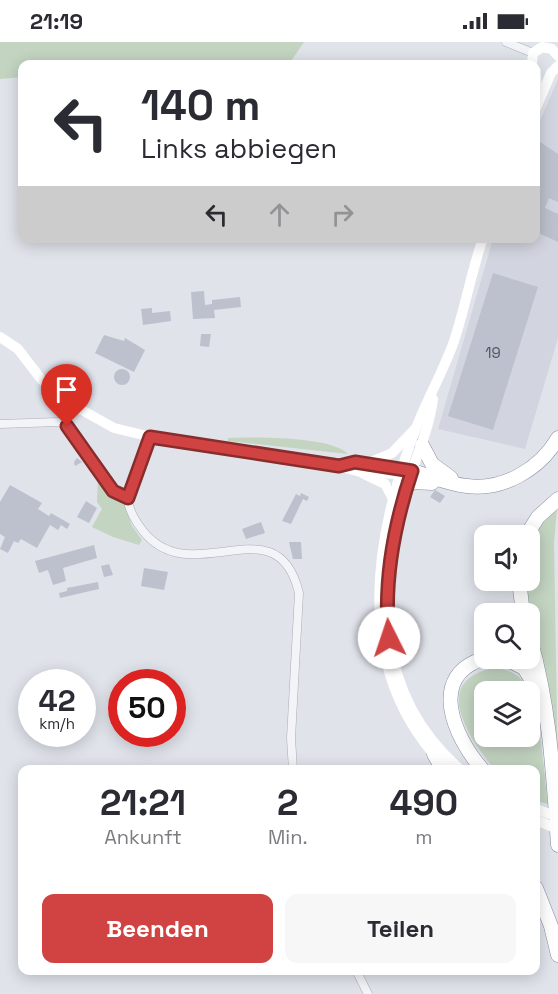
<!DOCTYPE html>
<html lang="de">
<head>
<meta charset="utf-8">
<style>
  :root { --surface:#fff; --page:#f7f7f7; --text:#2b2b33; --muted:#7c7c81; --accent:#d14343 }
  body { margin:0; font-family:"Space Grotesk",sans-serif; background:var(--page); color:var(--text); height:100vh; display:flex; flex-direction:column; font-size:22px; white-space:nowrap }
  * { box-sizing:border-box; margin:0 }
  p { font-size:20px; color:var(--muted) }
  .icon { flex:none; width:33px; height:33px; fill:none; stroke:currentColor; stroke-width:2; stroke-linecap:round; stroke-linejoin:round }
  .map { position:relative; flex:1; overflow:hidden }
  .drawer { position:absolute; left:18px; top:723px; width:522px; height:210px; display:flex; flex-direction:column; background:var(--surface); border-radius:12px; box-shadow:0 3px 15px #0003 }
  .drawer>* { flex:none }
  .guide { position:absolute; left:18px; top:18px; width:522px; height:183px; border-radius:12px; box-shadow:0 3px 15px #0003; background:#fff; color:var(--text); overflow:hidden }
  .buttons { position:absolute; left:474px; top:483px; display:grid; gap:12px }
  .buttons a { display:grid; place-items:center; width:66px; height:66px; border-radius:12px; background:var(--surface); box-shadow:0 3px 15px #0003; font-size:30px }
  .speed { position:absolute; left:18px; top:627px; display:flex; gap:12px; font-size:30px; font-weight:700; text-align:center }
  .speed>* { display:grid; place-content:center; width:78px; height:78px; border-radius:50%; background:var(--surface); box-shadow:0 3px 15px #0003; line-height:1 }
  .speed small { font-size:15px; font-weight:400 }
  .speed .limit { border:9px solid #d22; background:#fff; color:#111 }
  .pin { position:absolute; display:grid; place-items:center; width:51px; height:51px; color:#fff; margin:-62px -26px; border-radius:50% 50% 50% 0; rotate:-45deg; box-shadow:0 0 6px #0007 }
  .pin .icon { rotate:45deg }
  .me { position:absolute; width:66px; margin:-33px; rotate:356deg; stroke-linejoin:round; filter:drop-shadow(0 0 4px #0008) }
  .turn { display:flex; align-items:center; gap:21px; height:126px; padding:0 24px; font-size:27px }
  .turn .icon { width:78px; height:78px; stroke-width:2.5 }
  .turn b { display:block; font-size:42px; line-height:51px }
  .lanes { display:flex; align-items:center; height:57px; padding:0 24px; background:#0003; justify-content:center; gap:30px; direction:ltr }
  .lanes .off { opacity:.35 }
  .eta { display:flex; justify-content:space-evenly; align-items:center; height:102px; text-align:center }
  .eta b { font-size:36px; font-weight:600; line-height:42px }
  .button { display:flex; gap:12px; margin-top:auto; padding:12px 24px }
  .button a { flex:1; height:69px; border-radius:12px; background:var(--accent); color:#fff; font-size:24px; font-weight:600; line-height:69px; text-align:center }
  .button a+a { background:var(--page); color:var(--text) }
  .status { display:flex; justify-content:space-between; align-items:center; height:42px; padding:0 30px; background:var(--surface); direction:ltr }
  .status svg { height:16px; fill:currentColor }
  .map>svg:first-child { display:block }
  .built { fill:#d2d5df }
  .green { fill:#c3d4c1; fill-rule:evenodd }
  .building { fill:#bdc1cd }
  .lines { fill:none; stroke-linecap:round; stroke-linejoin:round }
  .street-casing { stroke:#a9adb8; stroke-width:9 }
  .highway-casing { stroke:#878ea1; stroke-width:15 }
  .street { stroke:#f3f4f8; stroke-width:8 }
  .secondary { stroke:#fff; stroke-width:10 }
  .highway { stroke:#fff; stroke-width:14 }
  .secondary-bridge { stroke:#fff; stroke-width:10 }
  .route-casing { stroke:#882c2c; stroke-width:15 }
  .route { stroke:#d14343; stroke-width:10 }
  .labels { text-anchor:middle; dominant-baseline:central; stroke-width:6; stroke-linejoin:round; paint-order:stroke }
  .number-label { font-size:15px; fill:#4d5365 }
</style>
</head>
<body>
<div class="status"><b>21:19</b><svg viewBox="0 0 49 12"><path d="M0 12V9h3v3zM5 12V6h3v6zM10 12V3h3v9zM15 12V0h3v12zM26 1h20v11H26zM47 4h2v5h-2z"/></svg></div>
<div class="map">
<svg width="558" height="952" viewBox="0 0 558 952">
  <rect width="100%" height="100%" fill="#e0e3ea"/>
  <polygon class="built" points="558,37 558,296 525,407 438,387 493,197 536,196 536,88"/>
  <g class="green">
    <polygon points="0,0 304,0 289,22 22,22 22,35 0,37"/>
    <path d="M228 396C253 395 331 394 348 412L228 399Z"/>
    <polygon points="98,432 116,456 125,463 132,484 142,498 139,503 113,495 92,485 102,467 97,460"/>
    <path d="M557 466 554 501 558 739 548 646 531 579 525 539 530 538C530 502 530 492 557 466Z"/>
    <path d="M494 626C511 627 522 635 531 650 539 664 545 741 548 762L536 759V728L494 727C471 698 428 639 494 626ZM484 650H530V694H484Z"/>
  </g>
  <g class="building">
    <polygon points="540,100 558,112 558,160 549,156 545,166 558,172 558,200 536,190 536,172 540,163 536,161 536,109"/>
    <polygon points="493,231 538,245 493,388 448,374"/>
    <polygon points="204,249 205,263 212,262 212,258 240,255 241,265 214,268 215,276 193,277 191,250"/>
    <polygon points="152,266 152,271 170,269 171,279 143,283 141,267"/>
    <polygon points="201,292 211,292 209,305 200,304"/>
    <polygon points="104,293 124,299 125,296 145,308 134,330 95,311"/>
    <circle cx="122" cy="335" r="8"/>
    <polygon points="77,416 82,420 75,424 74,420"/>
    <polygon points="10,443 42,461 38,467 49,474 51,471 70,482 67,487 61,483 58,488 50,483 37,506 21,497 18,501 14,499 8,511 0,507 5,495 0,492 0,460"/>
    <polygon points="435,448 445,454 440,461 430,455"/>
    <polygon points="301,451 309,455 307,459 303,457 291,482 282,479 296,452 300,454"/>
    <polygon points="86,459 97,466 89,481 77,475"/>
    <polygon points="261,480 265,491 246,497 242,487"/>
    <polygon points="289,500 301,500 302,517 293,517"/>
    <polygon points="94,503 97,516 63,526 66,539 53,543 48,528 39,531 35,519"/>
    <polygon points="109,522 113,533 104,535 101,524"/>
    <polygon points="144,526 168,530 164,548 141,544"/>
    <polygon points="98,540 99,547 60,556 59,551 67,549 67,546"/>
  </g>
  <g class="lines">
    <g class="street-casing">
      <g id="street">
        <polyline points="506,0 533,11"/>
        <polyline points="0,382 58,380 66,383 113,449 128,456"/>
        <path d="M150 395C145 415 129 435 128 456 128 468 136 480 143 489 192 551 277 459 299 551L291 696 293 728"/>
        <polyline points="356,928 368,952"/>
      </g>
    </g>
    <g class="highway-casing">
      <g id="highway">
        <polyline points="422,403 432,422 451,436"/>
        <path d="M412 429C431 434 448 442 467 444 503 449 540 427 558 396"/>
        <polyline points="396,449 414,440 432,441"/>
        <polyline points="526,494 538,475 558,457"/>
        <polyline points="519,538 523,572"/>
        <path d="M530 596C550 667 553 729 558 803"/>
        <polyline points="504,616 524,626 538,648"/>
        <polyline points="434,712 443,728"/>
        <path d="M483 728C454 696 426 632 486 616"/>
        <polyline points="536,846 551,884 558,913"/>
      </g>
    </g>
    <use href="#street" class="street"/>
    <g class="secondary">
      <polyline points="532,22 533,11 542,5 552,7 558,14"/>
      <polyline points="536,29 537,59"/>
      <polyline points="536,66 551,31 558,24"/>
      <polyline points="0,295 18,307 41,337 64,358 114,386 168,399 339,424 364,431 407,432"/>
      <path d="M433 357C429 388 416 415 407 444 378 547 372 651 461 728"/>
      <polyline points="371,420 392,411 415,387"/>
      <polyline points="339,424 355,419 409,429"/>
      <polyline points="364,432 385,442 393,457"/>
      <path d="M437 716C351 620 375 490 418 381 429 354 443 329 453 302 465 267 471 231 483 196"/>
    </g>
    <use href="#highway" class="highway"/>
    <g class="secondary-bridge">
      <polyline points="536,767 558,775"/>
      <polyline points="536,778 558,787"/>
    </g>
  </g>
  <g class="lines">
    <g class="route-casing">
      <path id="route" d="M67 384 113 449 128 456 150 395 339 424 355 420 412 429C394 483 383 539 389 596"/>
    </g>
    <use href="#route" class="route"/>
  </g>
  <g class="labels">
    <g class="number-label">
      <text x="493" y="310">19</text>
    </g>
  </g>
</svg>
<div class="buttons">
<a><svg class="icon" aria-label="sound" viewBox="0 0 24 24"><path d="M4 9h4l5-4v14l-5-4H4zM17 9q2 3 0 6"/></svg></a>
<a><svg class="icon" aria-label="search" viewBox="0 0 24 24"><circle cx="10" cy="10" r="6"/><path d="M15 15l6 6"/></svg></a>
<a><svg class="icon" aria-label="layers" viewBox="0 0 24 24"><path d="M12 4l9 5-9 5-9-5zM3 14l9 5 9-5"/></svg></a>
</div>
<div class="speed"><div>42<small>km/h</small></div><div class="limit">50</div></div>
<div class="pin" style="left:67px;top:384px;background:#d93025"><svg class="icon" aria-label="arrive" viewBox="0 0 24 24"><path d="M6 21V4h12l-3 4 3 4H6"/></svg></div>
<svg class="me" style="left:389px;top:596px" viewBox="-20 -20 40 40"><circle r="19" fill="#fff"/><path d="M0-13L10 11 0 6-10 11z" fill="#d14343"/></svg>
<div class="guide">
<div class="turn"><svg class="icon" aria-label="left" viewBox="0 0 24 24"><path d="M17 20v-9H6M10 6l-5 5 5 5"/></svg><div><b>140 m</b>Links abbiegen</div></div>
<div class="lanes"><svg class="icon" aria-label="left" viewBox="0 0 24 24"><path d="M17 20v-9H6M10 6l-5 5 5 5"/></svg><svg class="icon off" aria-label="ahead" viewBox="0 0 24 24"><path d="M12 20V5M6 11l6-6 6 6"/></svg><svg class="icon off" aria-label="right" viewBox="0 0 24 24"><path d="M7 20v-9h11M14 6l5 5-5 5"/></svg></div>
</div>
<section class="drawer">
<div class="eta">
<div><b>21:21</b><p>Ankunft</p></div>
<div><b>2</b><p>Min.</p></div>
<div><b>490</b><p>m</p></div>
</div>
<div class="button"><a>Beenden</a><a>Teilen</a></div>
</section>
</div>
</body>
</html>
